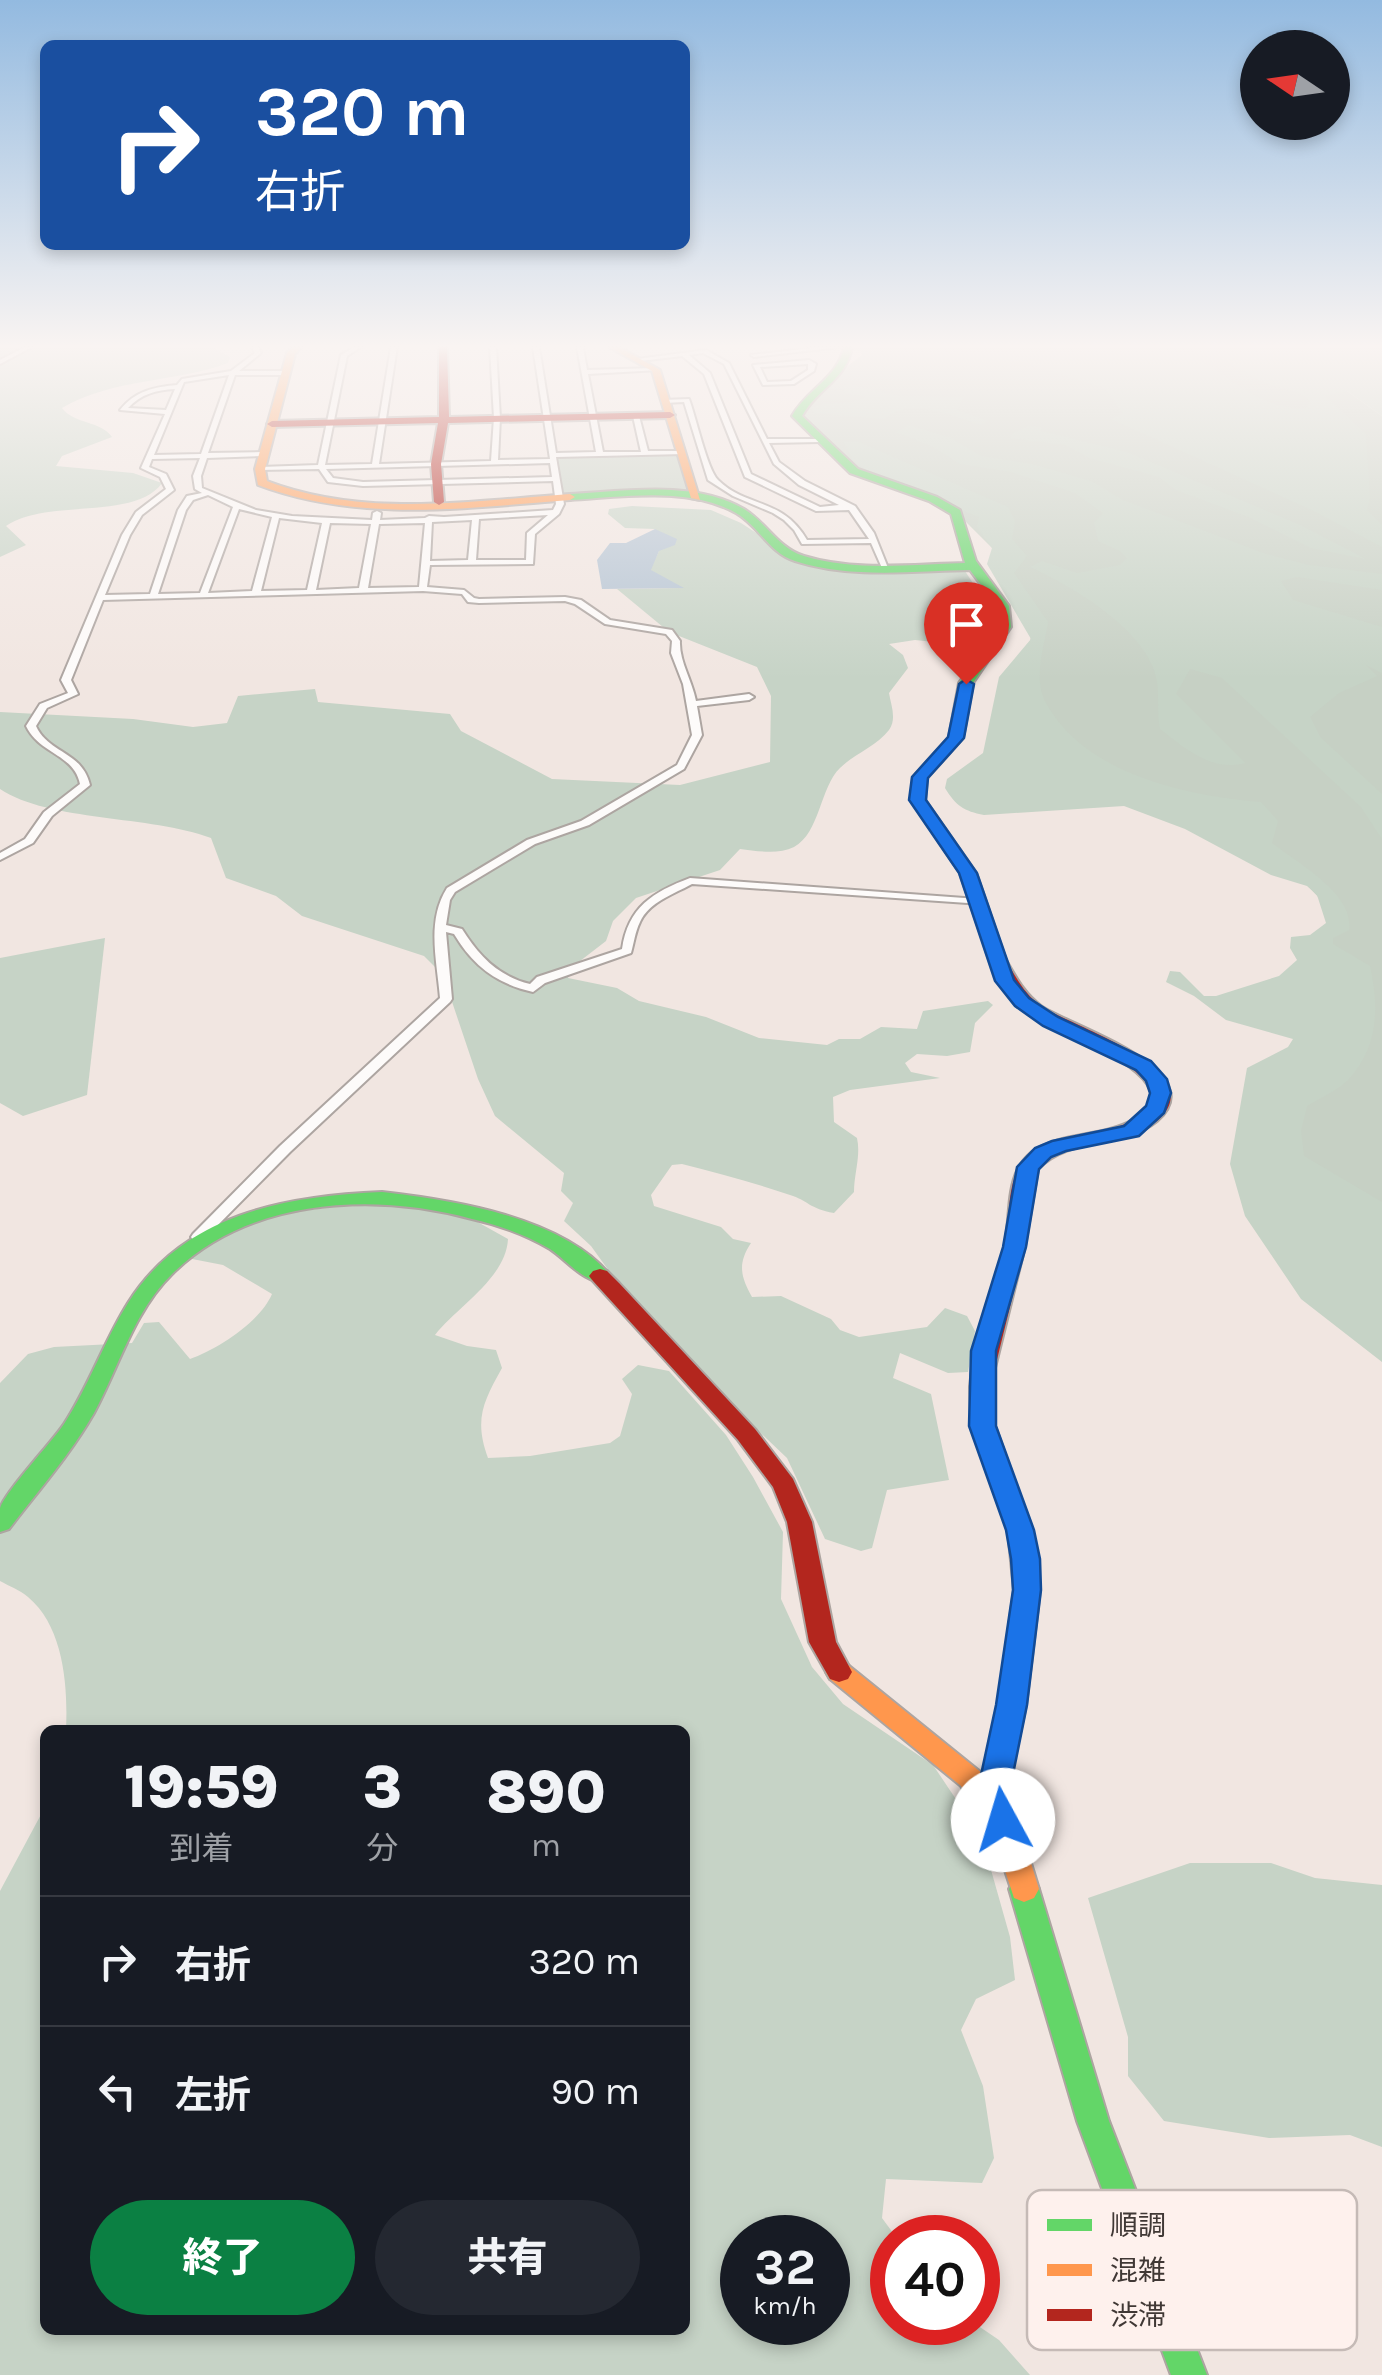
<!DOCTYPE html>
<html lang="ja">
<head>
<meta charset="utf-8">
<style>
  :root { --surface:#171b24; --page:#242831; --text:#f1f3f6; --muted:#9ea1a6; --line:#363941; --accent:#0b8043 }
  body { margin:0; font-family:Karla,"Noto Sans JP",sans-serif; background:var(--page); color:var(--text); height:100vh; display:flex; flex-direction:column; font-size:38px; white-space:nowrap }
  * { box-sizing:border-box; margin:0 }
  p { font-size:32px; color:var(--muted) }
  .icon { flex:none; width:55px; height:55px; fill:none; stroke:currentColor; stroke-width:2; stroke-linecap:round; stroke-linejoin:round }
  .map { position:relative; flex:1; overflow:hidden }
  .drawer { position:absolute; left:40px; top:1725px; width:650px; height:610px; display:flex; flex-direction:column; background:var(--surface); border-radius:15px; box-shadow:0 5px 15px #0003 }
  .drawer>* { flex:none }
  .banner { position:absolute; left:40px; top:40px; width:650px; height:210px; border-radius:15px; box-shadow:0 5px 15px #0003; background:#1a4fa0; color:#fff; overflow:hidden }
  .needle { width:65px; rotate:283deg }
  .buttons { position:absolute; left:1240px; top:30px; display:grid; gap:20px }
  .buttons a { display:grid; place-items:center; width:110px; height:110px; border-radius:50%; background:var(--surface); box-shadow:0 5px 15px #0003; font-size:50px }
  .speed { position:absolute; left:720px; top:2215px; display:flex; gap:20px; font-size:50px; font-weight:700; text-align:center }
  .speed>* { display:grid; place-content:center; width:130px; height:130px; border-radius:50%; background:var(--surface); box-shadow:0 5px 15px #0003; line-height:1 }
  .speed small { font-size:25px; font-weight:400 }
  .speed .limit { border:15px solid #d22; background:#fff; color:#111 }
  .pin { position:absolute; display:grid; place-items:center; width:85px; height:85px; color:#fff; margin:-102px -42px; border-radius:50% 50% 50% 0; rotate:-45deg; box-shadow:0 0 10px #0007 }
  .pin .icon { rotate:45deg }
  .me { position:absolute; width:110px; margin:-55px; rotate:354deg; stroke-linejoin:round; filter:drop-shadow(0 0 8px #0008) }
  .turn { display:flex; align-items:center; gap:35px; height:210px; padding:0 50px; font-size:45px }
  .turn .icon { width:130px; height:130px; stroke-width:2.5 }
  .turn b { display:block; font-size:70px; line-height:85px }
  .eta { display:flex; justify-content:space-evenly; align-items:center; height:170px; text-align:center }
  .eta b { font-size:60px; font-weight:800; line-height:70px }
  .button { display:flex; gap:20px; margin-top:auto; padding:20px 50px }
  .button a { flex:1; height:115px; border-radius:60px; background:var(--accent); color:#fff; font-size:40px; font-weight:800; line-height:115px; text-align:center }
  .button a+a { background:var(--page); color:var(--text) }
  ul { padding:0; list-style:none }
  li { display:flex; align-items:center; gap:30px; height:130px; padding:0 50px; border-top:2px solid var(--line) }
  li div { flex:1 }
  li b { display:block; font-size:38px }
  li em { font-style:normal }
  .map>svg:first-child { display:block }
  .green { fill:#c6d0c4 }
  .forest { fill:#c6d3c6; fill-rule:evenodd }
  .water { fill:#b5c4d3 }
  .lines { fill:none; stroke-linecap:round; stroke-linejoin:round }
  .street-casing { stroke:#ada5a1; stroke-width:4 }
  .fast-casing { stroke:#ada5a1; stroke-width:4 }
  .slow-casing { stroke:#ada5a1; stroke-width:4 }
  .jam-casing { stroke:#ada5a1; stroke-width:4 }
  .street { fill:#fdfbfa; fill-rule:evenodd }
  .fast { fill:#63d668; fill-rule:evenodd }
  .slow { fill:#ff974d; fill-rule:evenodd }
  .jam { fill:#b3261e; fill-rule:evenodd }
  .route { fill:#1a73e8; stroke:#114b97; stroke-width:2.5 }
  .key { fill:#fef1ed; stroke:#c5bab6; stroke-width:2.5 }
  .key-label { font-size:28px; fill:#403835 }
</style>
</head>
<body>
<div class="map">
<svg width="1382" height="2375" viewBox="0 0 1382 2375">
  <rect width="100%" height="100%" fill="#f1e6e1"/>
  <g class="green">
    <polygon points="861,347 1370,347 1347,391 1382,416 1382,1213 1344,1205 1287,1137 1325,935 1339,919 1304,882 1045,725 1024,669 1033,627 1004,560 954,510 844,464 799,421 802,401 862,355"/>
    <polygon points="682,453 696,498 561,497 551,455"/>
  </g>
  <g class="forest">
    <path d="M0 347H212L230 357 228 363C174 383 113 378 62 408 75 425 100 420 112 437L62 456 56 466 133 473 162 483C135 521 46 498 6 526L26 545 0 557Z"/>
    <path d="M845 347 986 353 1040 362 1077 351 1071 349 1079 347H1137L1192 354 1193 347H1367L1358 362 1370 347H1382V416L1347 391 1325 396 1366 434 1370 498 1367 510 1382 525V547L1314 511 1111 419 1123 413 1104 388 1023 362 870 354ZM1204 355C1229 356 1245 376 1268 384 1283 390 1301 389 1310 402L1305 409C1253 406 1239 382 1197 359Z"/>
    <path d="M849 384 899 396 964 397 957 410 988 421 981 425C949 416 913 396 884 419L815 413 810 408C829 400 849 406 866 397L845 393 843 387Z"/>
    <path d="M909 425 951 438 981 456 1032 464 1091 481 1123 500 1266 554 1309 565 1382 574V590L1297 577 1281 581 1293 600 1382 627V673L1366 665 1377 676 1339 693 1310 717 1320 737 1382 794V839L1361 807 1222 678 1190 669 1176 694 1245 763C1212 772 1186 749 1160 729 1157 713 1159 697 1157 681 1149 631 1072 586 1030 567L1042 561 1077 573 1120 565 1127 558 1120 551 1098 541 1094 523 1103 513 1075 493 1011 472 960 464 933 447 896 432Z"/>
    <polygon points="1028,426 1041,427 1041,431 1127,452 1300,525 1366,559 1311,548 1251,518 1176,490 1159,477 1089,458 1066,445 1011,438 1010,435"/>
    <path d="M843 441 859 442 1008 507 1015 521 1012 539 1027 556 1014 573 1048 622C1044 648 1032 680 1047 705 1087 775 1188 796 1261 802L1278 821 1272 843C1297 863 1355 894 1349 930L1333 938V944L1370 966C1379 1006 1379 1047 1348 1080 1338 1090 1320 1098 1307 1106L1301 1130 1304 1156 1382 1202V1362L1301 1299 1245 1216 1230 1164 1247 1068 1288 1047 1293 1039 1226 1020 1194 996 1166 982 1170 971 1180 972 1204 996H1216L1279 976 1297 960 1290 948 1291 937 1310 935 1326 923 1317 895 1307 886 1271 875 1185 829 1124 806 984 815C964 811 956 806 945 788L947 779 983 753 999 677 1031 639 987 564 992 548 977 527 979 517 871 474 853 460Z"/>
    <path d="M632 506 711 510 741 523 793 557 842 566 965 571 997 620 963 645 915 640 889 644 903 655 908 668 889 693C891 705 897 719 889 730 877 746 854 754 840 768 820 787 820 833 794 847 778 855 757 851 740 849L720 870 636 898 613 921 606 941 571 968 568 978 617 988 639 1001 706 1017 759 1038 827 1045 839 1039H860L881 1027 917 1029 923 1011 988 1001 993 1005 975 1023 970 1052 947 1056 917 1054 905 1063 911 1072 940 1078 850 1090 833 1097 834 1122 857 1138C861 1156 854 1173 854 1192L834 1213C810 1209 807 1200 790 1195 755 1183 718 1173 682 1164L672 1165 651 1195 654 1206 721 1227 733 1239 751 1243C737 1264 741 1277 752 1297L781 1296 831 1319 840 1330 859 1337 927 1327 945 1308 967 1316 975 1331 968 1372 948 1373 900 1353 893 1378 931 1394 949 1480 887 1490 872 1548 861 1551 825 1539 787 1458 710 1385 617 1282 591 1246 564 1221 573 1203 561 1191 564 1173 495 1116 478 1079 443 975 424 956 302 916 276 896 226 878 211 838C150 815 50 822 0 789V712L133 719 193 727 227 723 238 696 315 689 318 702 450 714 461 731 552 779 680 785 770 762 771 696 757 667 669 632 617 589 681 588 650 570 659 551 655 529 625 528 608 514 609 509Z"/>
    <polygon points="105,938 87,1095 23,1116 0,1103 0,958"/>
    <path d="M387 1205 465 1215 508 1239C506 1278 458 1306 435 1335L467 1346 496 1350 502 1368C483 1402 474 1420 488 1458L530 1456 610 1443 620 1436 632 1394 622 1379 638 1365 669 1371 726 1435 753 1477 783 1532 781 1599 812 1667 843 1704 933 1765 982 1838 1010 1937 1015 1980 976 1999 961 2030 983 2086 994 2158 982 2183 886 2179 882 2218 896 2237 892 2238V2322L974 2323 999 2340 1030 2375H0V1891L45 1807V2330H685V1730H66C68 1687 64 1627 28 1597 20 1590 9 1586 0 1581V1383L28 1354 54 1347 132 1343 144 1323 159 1322 190 1359C218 1349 260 1322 272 1294L223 1265 187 1258C249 1211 311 1207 387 1205ZM742 2238H828V2322H742Z"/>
    <polygon points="1190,1863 1271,1863 1315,1878 1382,1885 1382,2147 1350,2135 1269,2138 1164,2121 1128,2076 1128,2037 1088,1898"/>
  </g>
  <polygon class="water" points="655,529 677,539 675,545 659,551 651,570 684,588 602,589 597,560 610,543 626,543"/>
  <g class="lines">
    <g class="street-casing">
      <g id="street">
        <polygon points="25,347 32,347 0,364 0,360"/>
        <path d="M252 347H258L261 353 239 371H285L288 373 285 375H235L208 453 263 452 266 454 263 456 207 458 201 476 202 488 256 510 292 516 372 520 373 513 377 511 381 513 380 520 425 518 429 516 444 517 553 510 556 504 553 481 363 486 328 482 319 469 258 470 260 467 318 465 341 355 354 347H361L347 356 325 465 372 464 391 347H397L379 464 491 461 494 418 490 347H496L500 418 498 460 550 459 533 347H539L556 453 596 452 577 347H583L587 370 656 368 659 370 588 374 603 452H641L633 416 636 414 639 416 648 451H682L684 454 556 457 564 504 559 514 535 534 533 564 430 565 427 587 464 590 474 598 479 599 565 597 581 600 610 620 672 630 680 641C679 661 692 680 696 701L749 694 754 697 749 700 697 706 702 735 684 769 589 825 535 844 455 892 450 900 446 925 462 929C479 956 498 976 530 984L537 977 622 949C628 907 653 892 690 878L978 899 982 900V904L692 884C674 894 649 902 640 922 635 932 634 943 631 953L545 983 533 992C497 984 473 966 454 934L446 932 452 999 450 1002 290 1152 203 1240H193L191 1237 193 1234 280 1146 440 998C437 961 426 921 447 888L527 840 581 821 677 765 692 735 683 684 671 653 672 641 666 634 605 624 575 604 565 601 479 603 468 602 462 594 423 591 103 600 71 680 78 694 47 708 36 726C49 754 82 751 90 785L52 816 33 843 0 860V853L25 839 44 812 80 784C74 754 39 754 26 726L40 704 68 693 61 680 122 535 136 512 166 489 160 477 141 468 165 414 120 410C135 391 154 387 177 385L182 379 231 371 255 353ZM229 375 201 454 154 455 184 382ZM175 389 166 410 128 408C141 394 156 390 175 389ZM200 458 193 476 195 489 202 493 187 496 178 510 150 594 105 595 130 535 142 515 174 490 166 474 149 467 152 459ZM550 463 552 477 363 482 333 478 326 469ZM208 495 233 507 200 593 158 594 186 510 193 500ZM239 509 272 517 252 591 208 593ZM548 515 527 533 526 560H476L479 519ZM279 518 322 523 307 590 261 591ZM472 520 468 560 430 561 432 522ZM330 523 371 524 359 588 316 590ZM425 523 419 587 368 588 379 524Z"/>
        <polygon points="821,347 840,347 754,357 751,355"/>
        <path d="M706 350 729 363 767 439H822L820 442 769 443 779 462 805 481 855 506 874 533 888 568H882L871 543 802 544 794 530 784 520 773 513 733 496 708 480 684 402 664 403 662 400 689 399C696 417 707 469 718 480 746 508 782 497 807 540L869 539 849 510 816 511 745 477 704 374 682 356 640 361 637 359ZM703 353 724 364 774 464 799 485 839 505 820 507 751 474 710 373 689 355Z"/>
        <path d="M809 360 816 364 814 371 794 384 763 385 753 365ZM808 364V370L791 381 767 382 760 367Z"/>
      </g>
    </g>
    <g class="fast-casing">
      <g id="fast">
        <path d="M844 347H852C847 379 817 389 802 416L858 469 937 497 960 510 976 561 1009 606 1011 627 973 683 963 738 927 778 925 800 976 873 1006 961 1004 965 998 966 990 961 960 873 911 800 913 777 949 737 959 683 999 627 997 606 970 570C912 571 851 579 795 561 769 553 759 526 736 513 688 486 623 497 570 500L565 497 570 494C626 491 694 480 744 509 767 523 778 548 804 556 856 572 913 564 965 563L951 514 929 501 850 473 792 416C807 389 838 378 844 347Z"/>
        <path d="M382 1192C453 1200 563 1217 611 1276L607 1281C586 1286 567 1260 550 1249 526 1235 499 1225 472 1219 373 1192 249 1198 172 1274 134 1311 119 1367 94 1413 70 1455 38 1491 9 1529L0 1532C0 1525 0 1516 0 1509 3 1494 52 1442 64 1424 89 1386 104 1341 128 1303 184 1214 285 1196 382 1192Z"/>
        <polygon points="1024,1876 1034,1880 1039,1889 1109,2121 1207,2375 1171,2375 1077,2121 1009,1889 1014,1880"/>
      </g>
    </g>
    <g class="slow-casing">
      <g id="slow">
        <path d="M293 347H302L295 354 265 469 267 481C364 518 469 501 570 494L575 497 570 500C465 508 359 523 258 485L255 469 287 353Z"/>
        <polygon points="609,347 619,347 660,370 700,500 691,498 652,371"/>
        <polygon points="981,1379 989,1382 992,1387 995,1426 1032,1531 1040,1590 1026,1705 1008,1789 1039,1889 1034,1898 1024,1902 1014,1898 991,1828 983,1825 961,1786 830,1679 826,1672 830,1665 839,1662 848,1665 983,1774 998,1705 1014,1590 1008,1531 971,1426 970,1387 973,1382"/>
      </g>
    </g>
    <g class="jam-casing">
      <g id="jam">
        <polygon points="439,347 447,347 449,417 670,412 675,415 670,418 448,423 441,464 444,502 439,505 434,502 431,464 438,423 272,427 267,424 272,421 439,417"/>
        <path d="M998 956 1004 957C1015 975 1023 993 1041 1006 1067 1025 1216 1070 1157 1121 1123 1149 1068 1136 1038 1169L1025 1246 989 1392H973L970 1387 972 1369C980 1326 996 1286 1005 1244 1010 1220 1007 1191 1018 1169 1021 1163 1027 1156 1032 1152 1061 1132 1103 1137 1133 1120 1205 1078 1046 1029 1024 1010 1008 996 999 980 990 961Z"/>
        <polygon points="600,1269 607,1271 619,1283 755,1429 793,1479 812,1522 836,1642 852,1672 848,1679 839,1682 830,1679 809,1642 787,1522 773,1487 738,1440 593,1281 589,1276 593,1271"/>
      </g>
    </g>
    <use href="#street" class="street"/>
    <use href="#fast" class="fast"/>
    <use href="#slow" class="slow"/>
    <use href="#jam" class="jam"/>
  </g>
  <linearGradient id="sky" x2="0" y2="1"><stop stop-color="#93bae0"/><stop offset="0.51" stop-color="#f9f4f2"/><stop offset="1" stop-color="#f9f4f2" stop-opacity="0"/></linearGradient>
  <rect width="1382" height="679" fill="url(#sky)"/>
  <polygon class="route" points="966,679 974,684 964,738 928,778 926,800 977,873 1014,980 1029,998 1058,1017 1151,1061 1167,1079 1171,1093 1164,1113 1139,1136 1066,1151 1051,1157 1039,1169 1026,1247 996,1351 996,1426 1034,1530 1040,1559 1041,1590 1027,1705 1010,1789 1019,1820 1014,1829 1003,1833 991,1829 978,1789 996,1705 1013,1590 1011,1559 1006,1530 969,1426 971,1351 1003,1247 1017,1167 1035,1148 1052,1141 1124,1126 1146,1106 1150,1093 1146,1081 1136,1070 1043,1026 1015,1006 995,981 959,873 909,800 912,777 948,737 959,684"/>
  <rect x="1027" y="2190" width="330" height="160" rx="15" class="key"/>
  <rect x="1047" y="2219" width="45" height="12" fill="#63d668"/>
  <rect x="1047" y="2264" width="45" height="12" fill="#ff974d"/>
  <rect x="1047" y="2309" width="45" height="12" fill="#b3261e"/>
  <g class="key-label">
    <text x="1110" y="2235">順調</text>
    <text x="1110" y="2280">混雑</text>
    <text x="1110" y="2325">渋滞</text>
  </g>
</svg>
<div class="buttons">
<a><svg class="needle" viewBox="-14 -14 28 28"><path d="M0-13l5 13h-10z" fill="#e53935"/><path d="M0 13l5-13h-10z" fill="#9ea1a6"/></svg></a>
</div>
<div class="speed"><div>32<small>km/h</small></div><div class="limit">40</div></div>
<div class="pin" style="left:966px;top:684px;background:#d93025"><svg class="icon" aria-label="arrive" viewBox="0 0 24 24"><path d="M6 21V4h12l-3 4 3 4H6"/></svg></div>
<svg class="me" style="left:1003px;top:1820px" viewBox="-20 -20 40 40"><circle r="19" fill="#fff"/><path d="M0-13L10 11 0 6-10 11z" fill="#1a73e8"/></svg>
<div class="banner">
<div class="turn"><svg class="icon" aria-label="right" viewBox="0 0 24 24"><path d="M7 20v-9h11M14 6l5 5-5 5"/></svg><div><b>320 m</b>右折</div></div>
</div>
<section class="drawer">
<div class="eta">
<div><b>19:59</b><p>到着</p></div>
<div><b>3</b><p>分</p></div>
<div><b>890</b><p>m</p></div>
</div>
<ul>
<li><svg class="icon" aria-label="right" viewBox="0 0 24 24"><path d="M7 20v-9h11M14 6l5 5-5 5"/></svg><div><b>右折</b></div><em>320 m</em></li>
<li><svg class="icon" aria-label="left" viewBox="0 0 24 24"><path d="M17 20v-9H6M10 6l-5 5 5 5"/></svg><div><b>左折</b></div><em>90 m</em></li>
</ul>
<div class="button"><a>終了</a><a>共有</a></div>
</section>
</div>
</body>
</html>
